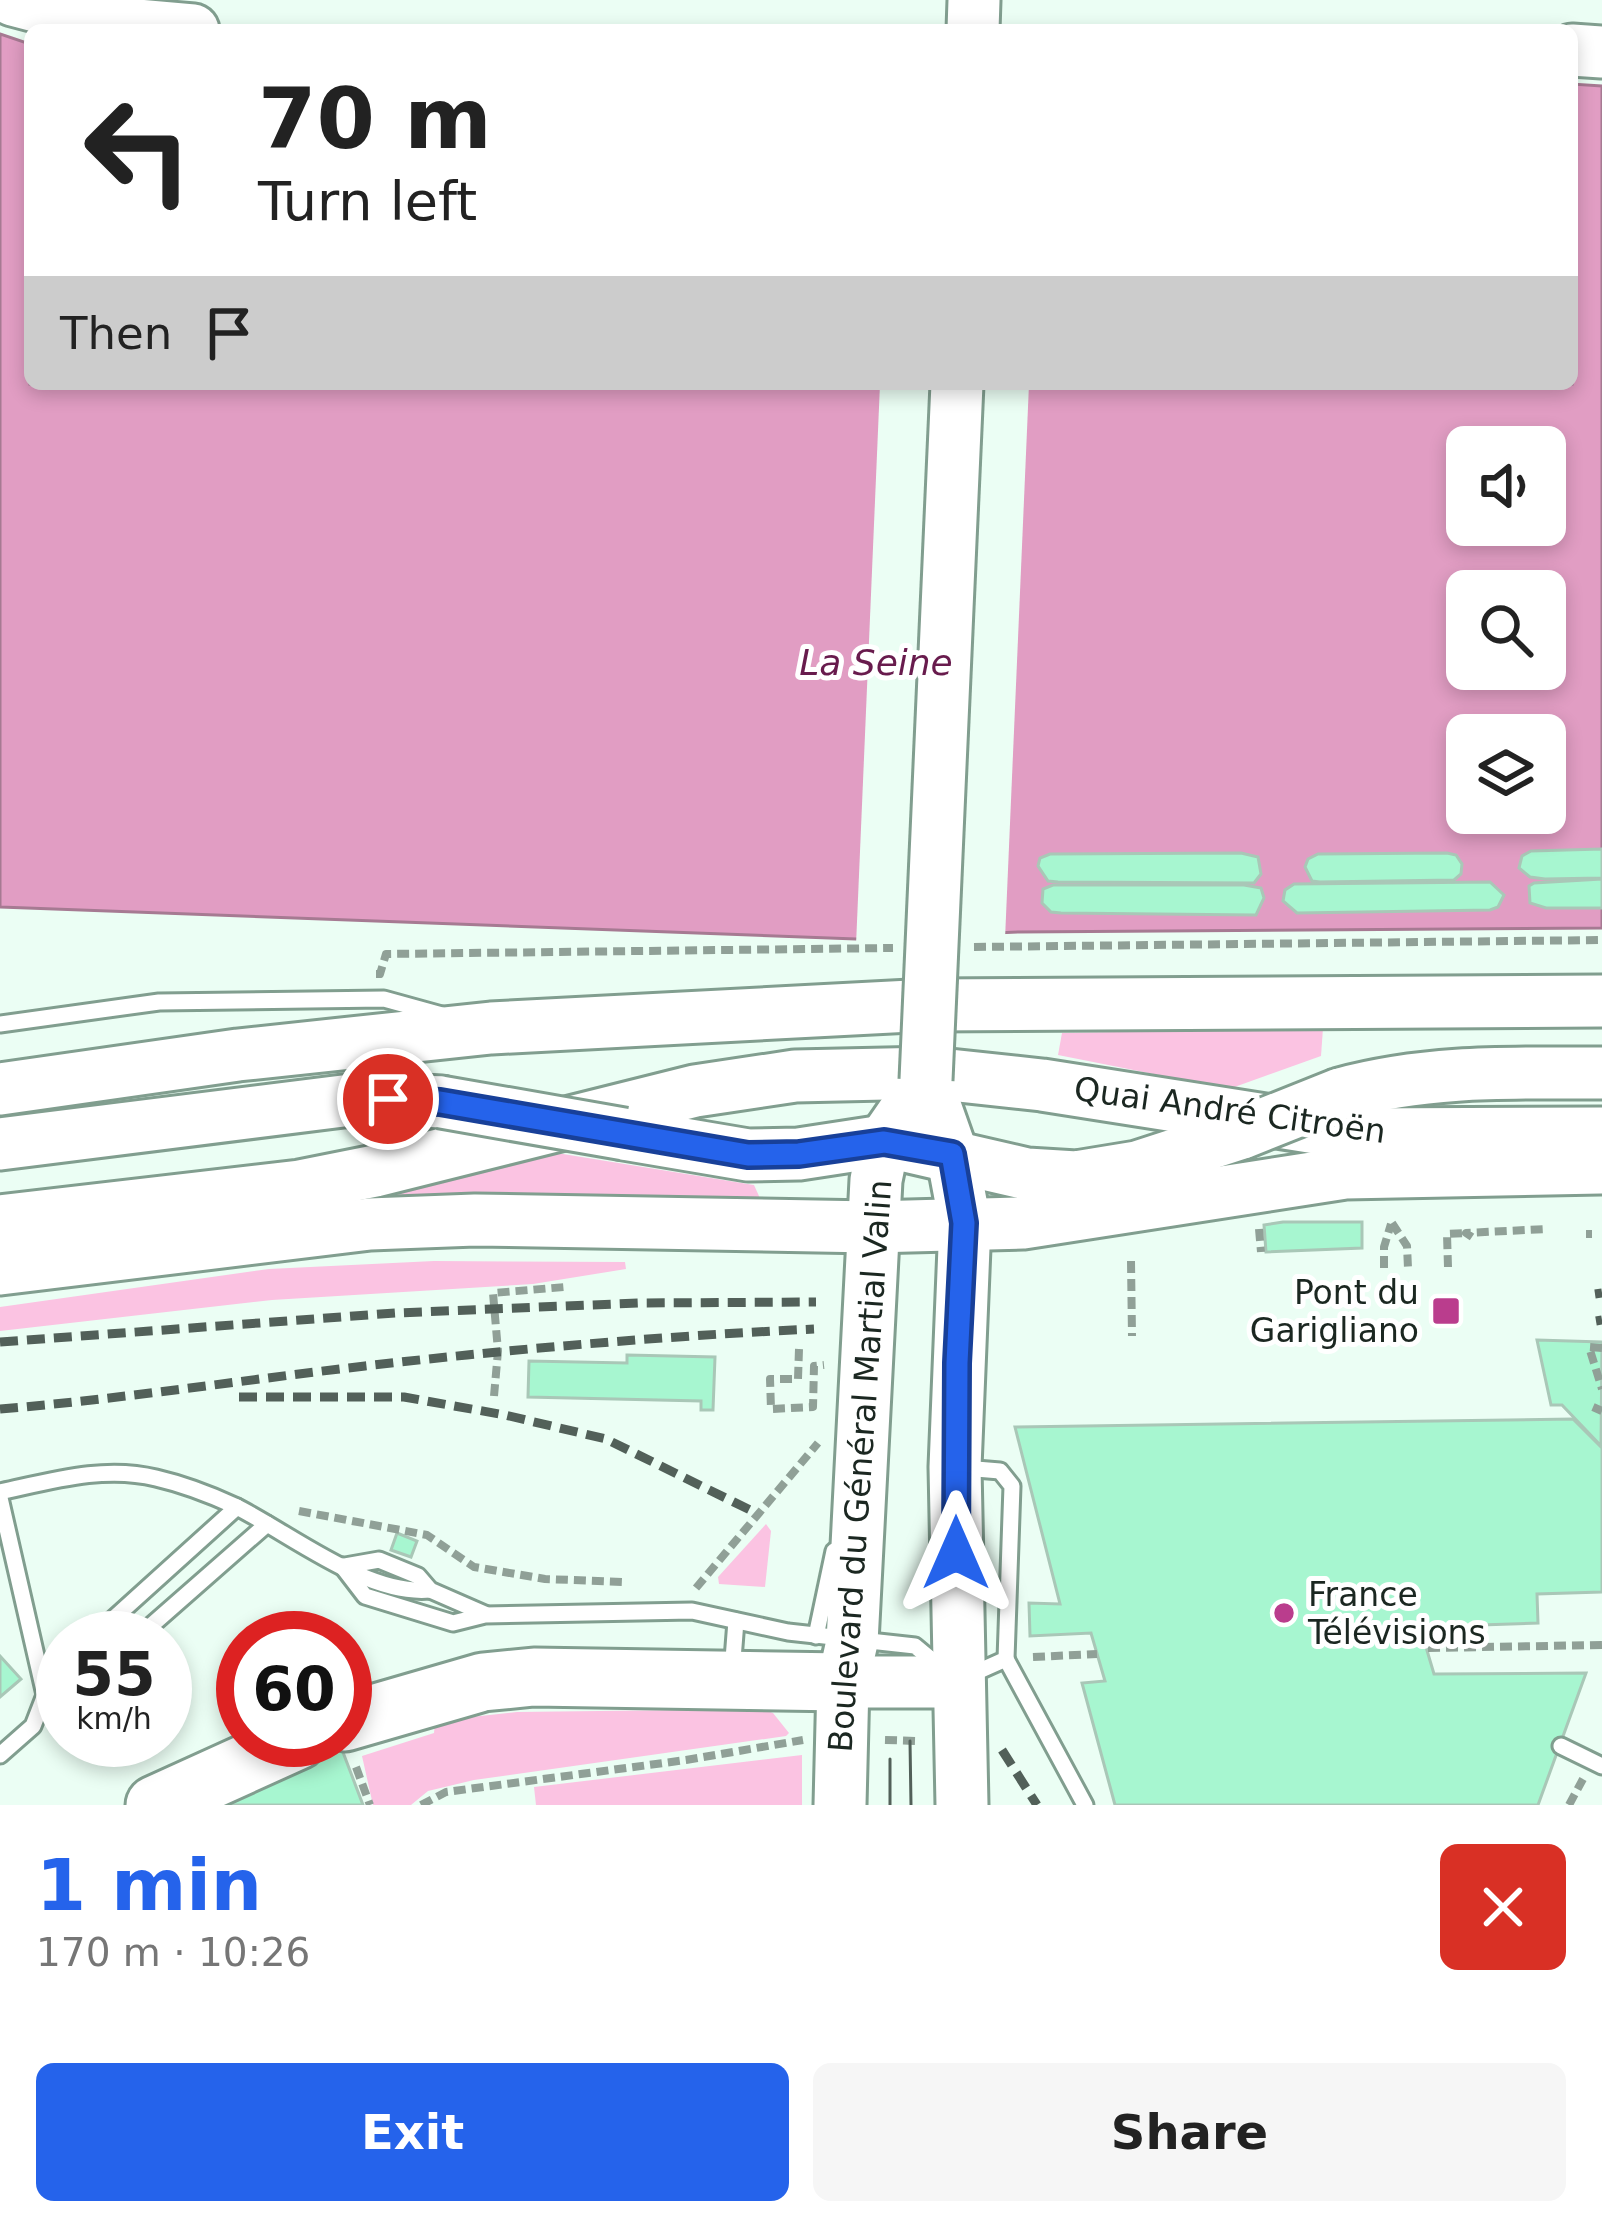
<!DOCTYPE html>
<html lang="en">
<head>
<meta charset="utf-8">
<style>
  :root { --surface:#fff; --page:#f6f6f6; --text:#222; --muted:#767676; --accent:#2563eb }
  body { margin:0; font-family:"DejaVu Sans",sans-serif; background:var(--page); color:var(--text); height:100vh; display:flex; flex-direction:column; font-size:45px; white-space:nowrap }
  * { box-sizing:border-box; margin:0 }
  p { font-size:39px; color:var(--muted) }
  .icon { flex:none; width:66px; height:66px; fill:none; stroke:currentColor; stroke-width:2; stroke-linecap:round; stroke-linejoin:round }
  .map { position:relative; height:1805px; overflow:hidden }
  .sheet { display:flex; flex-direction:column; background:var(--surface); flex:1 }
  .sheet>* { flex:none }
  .hud { position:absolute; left:24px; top:24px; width:1554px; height:366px; border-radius:18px; box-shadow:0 6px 18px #0003; background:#fff; color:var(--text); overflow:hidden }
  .controls { position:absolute; left:1446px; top:426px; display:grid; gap:24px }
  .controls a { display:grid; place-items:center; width:120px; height:120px; border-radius:18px; background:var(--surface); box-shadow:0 6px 18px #0003; font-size:60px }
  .speed { position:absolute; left:36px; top:1611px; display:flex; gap:24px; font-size:60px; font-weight:700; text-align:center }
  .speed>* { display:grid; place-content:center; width:156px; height:156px; border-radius:50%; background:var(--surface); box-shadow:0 6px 18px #0003; line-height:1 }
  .speed small { font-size:30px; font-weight:400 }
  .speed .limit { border:18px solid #d22; background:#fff; color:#111 }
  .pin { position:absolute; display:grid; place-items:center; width:102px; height:102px; color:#fff; margin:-51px; border:6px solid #fff; border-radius:50%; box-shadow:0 3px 12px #0007 }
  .me { position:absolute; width:132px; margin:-66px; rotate:0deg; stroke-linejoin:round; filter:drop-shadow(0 0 9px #0008) }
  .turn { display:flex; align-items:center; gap:42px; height:252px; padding:0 36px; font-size:54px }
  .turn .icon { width:156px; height:156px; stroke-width:2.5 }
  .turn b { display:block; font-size:84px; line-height:102px }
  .then { display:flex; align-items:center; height:114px; padding:0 36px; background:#0003; gap:24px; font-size:45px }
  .round { display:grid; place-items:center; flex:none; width:126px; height:126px; border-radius:18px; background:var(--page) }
  .headline { display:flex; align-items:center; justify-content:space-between; height:204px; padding:0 36px }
  h1 { font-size:72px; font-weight:700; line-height:90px; color:var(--accent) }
  .button { display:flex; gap:24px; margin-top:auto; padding:24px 36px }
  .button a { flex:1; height:138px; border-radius:18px; background:var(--accent); color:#fff; font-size:48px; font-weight:700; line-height:138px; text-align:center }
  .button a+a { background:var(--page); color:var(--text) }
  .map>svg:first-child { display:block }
  .green { fill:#fbc3e2 }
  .water { fill:#e19dc3; stroke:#a67a92; stroke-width:3; fill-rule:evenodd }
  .pier { fill:#ebfef4 }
  .building { fill:#a7f6d0; stroke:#a9c7b7; stroke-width:3 }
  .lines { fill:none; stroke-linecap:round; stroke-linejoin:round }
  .lane-casing { stroke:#819e8f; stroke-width:21 }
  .primary-casing { stroke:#819e8f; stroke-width:57 }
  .highway-casing { stroke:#819e8f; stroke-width:63 }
  .path { stroke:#90a097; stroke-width:8; stroke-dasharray:12 6; stroke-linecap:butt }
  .lane { stroke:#fff; stroke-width:15 }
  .primary { stroke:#fff; stroke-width:51 }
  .highway { stroke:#fff; stroke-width:57 }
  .tram { stroke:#526059; stroke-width:3 }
  .rail { stroke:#526059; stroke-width:9; stroke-dasharray:18 9; stroke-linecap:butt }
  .primary-bridge-casing { stroke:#819e8f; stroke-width:57; stroke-linecap:butt }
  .primary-bridge { stroke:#fff; stroke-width:51 }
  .route-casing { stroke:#184099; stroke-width:30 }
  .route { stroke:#2563eb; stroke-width:21 }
  .poi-dot { fill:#ba3d8d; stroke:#fff; stroke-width:4.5 }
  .labels { text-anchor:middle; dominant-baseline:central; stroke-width:10; stroke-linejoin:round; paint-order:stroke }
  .street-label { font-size:33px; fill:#1b2721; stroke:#fff }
  .poi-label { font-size:33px; fill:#1b2721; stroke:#fff; text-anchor:end }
  .water-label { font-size:36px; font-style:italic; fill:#681b4d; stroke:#fff }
</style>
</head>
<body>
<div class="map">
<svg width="1602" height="1805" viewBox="0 0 1602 1805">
  <rect width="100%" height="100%" fill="#ebfef4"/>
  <g class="green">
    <polygon points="1323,1028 1321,1056 1229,1089 1058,1055 1062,1033"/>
    <polygon points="515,1150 563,1154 754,1185 763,1205 352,1208 355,1188"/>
    <polygon points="434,1261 625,1262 626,1269 533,1284 272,1300 0,1331 0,1307 269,1269"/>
    <polygon points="766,1524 771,1531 765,1587 719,1584 718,1577"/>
    <polygon points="763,1709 773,1713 789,1733 786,1736 474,1780 428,1791 411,1805 373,1805 362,1756 434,1733 435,1721 517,1712"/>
    <polygon points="802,1755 802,1805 536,1805 534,1787"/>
  </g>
  <path class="water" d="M0 34 30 44V384H1572V84L1602 86V928L1018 932 856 939 0 907ZM1467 447H1545V525H1467ZM1467 591H1545V669H1467ZM1467 735H1545V813H1467Z"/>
  <polygon class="pier" points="880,384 1029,384 1005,939 856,945"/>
  <g class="building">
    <polygon points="1602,849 1602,878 1545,879 1530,877 1519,868 1522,856 1531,851"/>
    <polygon points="1241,853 1258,857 1261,874 1254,883 1058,882 1048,881 1038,866 1040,858 1050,854"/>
    <polygon points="1447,853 1456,855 1462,864 1461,874 1454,880 1320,882 1312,881 1305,867 1308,859 1318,854"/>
    <polygon points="1602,879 1602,908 1546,908 1530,903 1529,886 1534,883"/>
    <polygon points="1490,882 1504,895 1498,907 1490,910 1297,913 1283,901 1285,890 1294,884"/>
    <polygon points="1053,885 1244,885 1261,888 1264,898 1256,915 1061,913 1051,912 1042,903 1043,889"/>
    <polygon points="1283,1222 1362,1222 1362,1248 1266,1252 1264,1225"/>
    <polygon points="1537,1340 1602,1342 1601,1446 1562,1405 1551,1405"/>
    <polygon points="627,1355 715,1357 713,1410 701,1410 701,1401 528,1397 529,1361 627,1363"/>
    <polygon points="1573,1419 1602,1448 1602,1592 1537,1594 1538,1623 1420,1627 1434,1674 1586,1673 1538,1805 1115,1805 1082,1683 1105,1681 1091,1633 1030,1636 1029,1603 1060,1604 1015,1427"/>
    <polygon points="397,1533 417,1541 411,1557 391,1550"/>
    <polygon points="0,1656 21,1679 0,1697"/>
    <polygon points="341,1747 363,1805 206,1805 235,1790"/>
  </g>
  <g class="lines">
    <g class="lane-casing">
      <g id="lane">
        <polyline points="0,1024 159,1002 384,999 442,1015"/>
        <polyline points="964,1468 1000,1471 1012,1486 1006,1659 968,1676"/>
        <path d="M0 1492C51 1481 104 1465 156 1478 182 1484 211 1495 235 1506 291 1534 367 1596 430 1590"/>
        <polyline points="0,1498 45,1695 33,1726 0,1755"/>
        <polyline points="342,1566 365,1596 453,1623 485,1615 692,1611 788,1632 915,1646 939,1666"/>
        <polyline points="345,1566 379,1560 418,1576 430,1590 485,1614"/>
        <polyline points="816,1636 834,1551"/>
        <polyline points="92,1638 237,1507"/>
        <polyline points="137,1638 267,1524"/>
        <polyline points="1006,1659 1085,1805"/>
        <polyline points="732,1672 736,1621"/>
        <polyline points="1561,1746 1602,1766"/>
      </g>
    </g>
    <g class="primary-casing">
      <g id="primary">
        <polyline points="13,0 93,21 193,30"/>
        <polyline points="973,30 974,0"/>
        <polyline points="1572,50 1602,52"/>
        <polyline points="926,1080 952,1154 965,1223 955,1467 962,1805"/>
        <polyline points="0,1089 238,1055 491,1028 930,1005 1602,1001"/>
        <path d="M1340 1094C1428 1070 1512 1073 1602 1073"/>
        <polyline points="624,1134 748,1155 799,1154 884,1141 1027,1174 1076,1177 1137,1167 1242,1133"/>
        <polyline points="0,1144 343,1101 388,1099 441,1102"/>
        <polyline points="0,1221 300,1186 375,1171 695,1091 795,1076 931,1073 1042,1085 1354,1134 1602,1133"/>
        <polyline points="0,1269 370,1224 475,1220 872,1227 1023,1223 1345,1173 1600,1168"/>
        <polyline points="843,1682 957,1682"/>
        <polyline points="840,1805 843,1682 852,1642 876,1180 884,1141 926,1080"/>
      </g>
    </g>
    <g class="highway-casing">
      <g id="highway">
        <polyline points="345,1722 483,1682 534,1677 843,1682"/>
        <polyline points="155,1805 298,1740"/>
      </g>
    </g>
    <g class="path">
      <polyline points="974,947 1602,940"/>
      <polyline points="376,974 380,974 386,954 893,948"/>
      <polyline points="1392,1223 1407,1246 1408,1268"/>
      <polyline points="1259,1229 1261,1252"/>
      <polyline points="1586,1234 1592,1234"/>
      <polyline points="1472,1237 1466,1233 1546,1229"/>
      <polyline points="1131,1261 1132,1336"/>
      <polyline points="1448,1267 1447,1234 1466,1233"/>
      <polyline points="1384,1268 1384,1247 1391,1224"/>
      <polyline points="1602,1348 1589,1347 1602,1389"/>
      <polyline points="799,1349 798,1379 770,1379 771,1409 813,1407 814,1366 824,1365"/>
      <polyline points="494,1396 498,1351 493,1293 565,1287"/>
      <polyline points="1593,1407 1602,1411"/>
      <polyline points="299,1511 427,1535 474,1567 545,1579 625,1582"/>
      <polyline points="696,1588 818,1443"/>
      <polyline points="1428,1648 1602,1645"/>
      <polyline points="1033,1657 1097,1654"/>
      <polyline points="885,1740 918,1741"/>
      <polyline points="356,1767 370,1805"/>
      <polyline points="421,1805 446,1792 686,1760 803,1740"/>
      <polyline points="1569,1805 1583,1779"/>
    </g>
    <use href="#lane" class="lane"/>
    <use href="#primary" class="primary"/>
    <use href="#highway" class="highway"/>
    <g class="tram">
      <polyline points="910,1741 911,1805"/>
      <polyline points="890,1759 890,1805"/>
    </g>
    <g class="rail">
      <polyline points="1595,1294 1602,1293"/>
      <polyline points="1596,1321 1602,1320"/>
      <polyline points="0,1342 395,1313 639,1303 816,1302"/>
      <polyline points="239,1397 404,1397 505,1415 606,1439 750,1510"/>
      <path d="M0 1409C122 1399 243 1380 365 1366 514 1349 663 1336 814 1329"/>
      <polyline points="1002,1750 1037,1805"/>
    </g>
    <g class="primary-bridge-casing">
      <g id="primary-bridge">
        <polyline points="926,1080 957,384"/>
        <polyline points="441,1102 624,1134"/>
        <polyline points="1242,1133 1340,1094"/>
      </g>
    </g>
    <use href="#primary-bridge" class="primary-bridge"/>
  </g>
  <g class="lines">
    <g class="route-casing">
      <polyline id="route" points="388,1099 440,1102 748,1155 799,1154 884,1142 952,1154 964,1223 957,1363 956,1553"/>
    </g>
    <use href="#route" class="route"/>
  </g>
  <g class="poi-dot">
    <rect x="1431" y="1296" width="30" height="30" rx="6"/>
    <circle cx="1284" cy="1613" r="12"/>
  </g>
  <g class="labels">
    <g class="street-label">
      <text transform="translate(1230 1110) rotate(8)">Quai André Citroën</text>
      <text transform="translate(860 1466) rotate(-86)">Boulevard du Général Martial Valin</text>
    </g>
    <g class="poi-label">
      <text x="1419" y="1292">Pont du<tspan x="1419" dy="38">Garigliano</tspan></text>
      <text x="1308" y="1594" text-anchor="start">France<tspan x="1308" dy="38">Télévisions</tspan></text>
    </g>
    <g class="water-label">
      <text x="876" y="662">La Seine</text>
    </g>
  </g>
</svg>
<div class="controls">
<a><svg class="icon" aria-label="sound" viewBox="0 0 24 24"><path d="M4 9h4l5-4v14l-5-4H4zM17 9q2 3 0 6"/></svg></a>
<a><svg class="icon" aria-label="search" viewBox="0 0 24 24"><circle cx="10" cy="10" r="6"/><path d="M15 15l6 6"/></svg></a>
<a><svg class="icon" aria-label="layers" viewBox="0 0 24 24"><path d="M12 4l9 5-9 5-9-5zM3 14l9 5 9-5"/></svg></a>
</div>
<div class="speed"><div>55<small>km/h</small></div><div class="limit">60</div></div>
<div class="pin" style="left:388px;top:1099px;background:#d93025"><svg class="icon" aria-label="arrive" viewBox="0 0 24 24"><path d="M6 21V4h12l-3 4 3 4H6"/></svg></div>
<svg class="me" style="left:956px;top:1553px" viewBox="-20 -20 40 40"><path d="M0-17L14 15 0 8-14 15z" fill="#2563eb" stroke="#fff" stroke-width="4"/></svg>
<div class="hud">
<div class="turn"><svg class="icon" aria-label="left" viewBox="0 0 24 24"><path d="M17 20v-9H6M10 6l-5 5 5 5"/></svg><div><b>70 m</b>Turn left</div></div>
<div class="then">Then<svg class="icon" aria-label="arrive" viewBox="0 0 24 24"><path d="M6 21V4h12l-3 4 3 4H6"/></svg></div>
</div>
</div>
<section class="sheet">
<div class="headline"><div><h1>1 min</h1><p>170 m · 10:26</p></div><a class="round" style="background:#d93025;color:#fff"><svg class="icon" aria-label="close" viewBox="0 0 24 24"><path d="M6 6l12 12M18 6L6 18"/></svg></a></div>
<div class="button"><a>Exit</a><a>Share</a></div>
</section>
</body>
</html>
